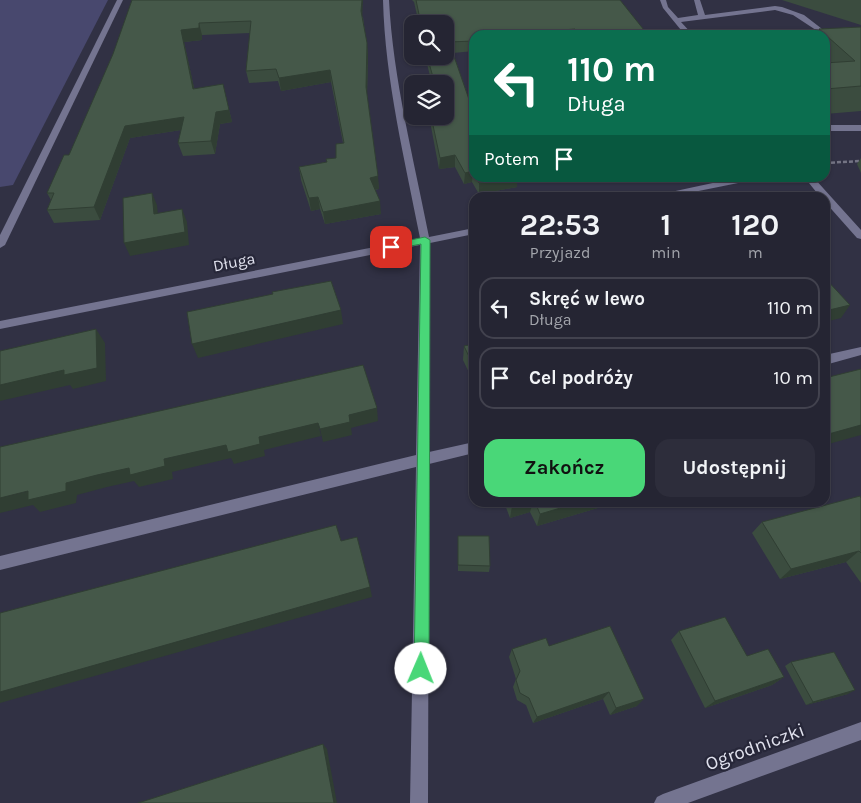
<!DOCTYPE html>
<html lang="pl">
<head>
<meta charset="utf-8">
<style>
  :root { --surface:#252533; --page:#2d2d3b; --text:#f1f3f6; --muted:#a3a5ac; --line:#42424e; --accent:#49d778 }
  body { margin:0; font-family:Karla,sans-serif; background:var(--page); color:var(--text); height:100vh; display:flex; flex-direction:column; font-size:19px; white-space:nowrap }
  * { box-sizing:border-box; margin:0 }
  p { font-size:16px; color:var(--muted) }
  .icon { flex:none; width:28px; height:28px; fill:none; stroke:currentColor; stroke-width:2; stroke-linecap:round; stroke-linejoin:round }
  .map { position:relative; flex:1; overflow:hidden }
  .sheet { position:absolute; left:469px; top:192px; width:361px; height:315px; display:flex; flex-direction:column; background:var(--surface); border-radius:15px; box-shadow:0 1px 4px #0004,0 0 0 1px var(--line) }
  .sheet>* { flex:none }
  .banner { position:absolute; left:469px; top:30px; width:361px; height:152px; border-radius:15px; box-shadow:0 1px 4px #0004,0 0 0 1px var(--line); background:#0b6e4f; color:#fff; overflow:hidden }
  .fabs { position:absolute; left:404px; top:15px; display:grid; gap:10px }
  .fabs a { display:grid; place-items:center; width:50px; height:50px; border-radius:10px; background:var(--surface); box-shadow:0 1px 4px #0004,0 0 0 1px var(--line); font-size:25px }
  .pin { position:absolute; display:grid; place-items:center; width:42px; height:42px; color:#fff; margin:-21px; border-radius:10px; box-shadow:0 2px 8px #0006 }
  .me { position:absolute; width:55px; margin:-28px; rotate:1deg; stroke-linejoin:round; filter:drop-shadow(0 0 4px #0008) }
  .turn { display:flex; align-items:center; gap:18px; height:105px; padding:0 15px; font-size:22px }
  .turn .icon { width:65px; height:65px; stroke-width:2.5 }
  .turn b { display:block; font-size:35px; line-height:42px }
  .then { display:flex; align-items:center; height:48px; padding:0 15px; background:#0003; gap:10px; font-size:19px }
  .eta { display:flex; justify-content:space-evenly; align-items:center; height:85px; text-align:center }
  .eta b { font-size:30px; font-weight:700; line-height:35px }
  .button { display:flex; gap:10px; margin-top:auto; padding:10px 15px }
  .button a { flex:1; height:58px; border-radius:15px; background:var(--accent); color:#111; font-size:20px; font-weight:700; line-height:58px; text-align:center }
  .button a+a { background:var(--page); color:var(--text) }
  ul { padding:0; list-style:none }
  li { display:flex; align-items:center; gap:15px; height:62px; margin:0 10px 8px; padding:0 5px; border:2px solid var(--line); border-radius:15px }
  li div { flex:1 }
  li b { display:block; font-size:19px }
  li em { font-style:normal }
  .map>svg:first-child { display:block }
  .green { fill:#48486e }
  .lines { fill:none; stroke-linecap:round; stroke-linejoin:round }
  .path { stroke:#747484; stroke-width:2.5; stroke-dasharray:4 2; stroke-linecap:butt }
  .minor { fill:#747490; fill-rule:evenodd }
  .wall { fill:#3b4c3f }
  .shaded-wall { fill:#303e33 }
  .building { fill:#455849; stroke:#303e33 }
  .route { fill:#49d778; stroke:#2f8c4e }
  .labels { text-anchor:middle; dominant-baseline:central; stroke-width:4.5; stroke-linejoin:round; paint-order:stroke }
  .street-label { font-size:16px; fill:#e1e2ee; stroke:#272739 }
  .near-street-label { font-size:19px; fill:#e1e2ee; stroke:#272739 }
</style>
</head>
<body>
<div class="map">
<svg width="861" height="803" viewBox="0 0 861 803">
  <rect width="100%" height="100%" fill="#313144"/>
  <polygon class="green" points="0,0 108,0 13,185 0,187"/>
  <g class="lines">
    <polyline class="path" points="825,163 861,161"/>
    <g class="minor">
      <polygon points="117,0 123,0 5,245 0,248 0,235"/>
      <path d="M383 0H389C393 79 414 159 429 237L474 228V234L430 243 429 452 474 442V453L429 464 428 803H410L416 467 0 570V556L416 455 420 245 0 329V321L420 238C405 160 385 80 383 0Z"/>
      <polygon points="660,0 666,0 668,7 678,18 698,15 694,0 700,0 705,15 775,6 782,7 804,15 826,32 861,27 861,31 825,36 793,15 775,10 681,22 693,35 685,35 663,8"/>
      <rect x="825" y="125" width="36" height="6"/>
      <polygon points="736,178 753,178 748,181 664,198 643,198"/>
      <polygon points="805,178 814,178 861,230 861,239 857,238 825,202 825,198 821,198"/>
      <polygon points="861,347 861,355 825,365 825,355"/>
      <polygon points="861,722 861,740 688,803 654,803 657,797 663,794"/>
    </g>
  </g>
  <g class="wall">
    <polygon points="132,0 363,17 368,55 367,95 379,189 375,190 381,214 325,224 320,209 311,211 301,180 299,167 327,162 336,158 343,143 331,82 281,91 278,81 249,83 246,71 250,33 202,35 202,40 184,42 194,88 226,97 232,122 220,124 215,154 183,156 178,143 181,130 130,138 100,220 54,223 47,210 51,200 47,193 69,155 113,54"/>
    <polygon points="412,0 620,0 648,35 474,35 474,51 453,53 472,108 474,107 474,178 528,178 527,180 517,182 517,187 479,194 472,182 464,184 455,167 439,169 429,116 445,116 445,84 432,84 425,56 445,56 445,24 419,24 414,2"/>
    <polygon points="782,0 861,0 861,25"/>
    <polygon points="861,27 861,111 825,114 825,35 816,35 819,29"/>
    <polygon points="861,158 861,173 857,164"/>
    <polygon points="474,344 474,383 463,360 464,346"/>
    <polygon points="861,498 861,583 846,562 780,579 752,533 762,522"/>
    <polygon points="504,502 618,502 537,526 530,512 510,518"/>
    <polygon points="458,536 490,566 489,572 458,571"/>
    <polygon points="679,631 784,677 772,685 705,708 671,640"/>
    <polygon points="549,646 637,706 610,715 603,699 533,723 526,705 517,700 513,687 516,679 509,657 512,649"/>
    <polygon points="791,662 848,694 806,705 785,666"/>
  </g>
  <g class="shaded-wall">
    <polygon points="362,0 363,0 362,22 361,11"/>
    <polygon points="199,23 202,35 202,40 184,42 197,101 193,89 181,30"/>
    <polygon points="612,33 611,35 596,35"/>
    <polygon points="367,43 368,55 367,99 366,87"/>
    <polygon points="330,70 331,82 281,91 279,78"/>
    <polygon points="223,84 232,122 220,124 215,154 211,141 216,112"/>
    <polygon points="184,117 187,129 130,138 100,220 94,207 125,126"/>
    <polygon points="455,155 455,167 439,169 440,158"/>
    <polygon points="473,171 472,182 464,184 465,173"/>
    <polygon points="378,176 379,189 371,190 370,178"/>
    <polygon points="507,178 528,178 527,180 517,182 517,187 479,194 479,183"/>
    <polygon points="152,193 157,205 159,226 154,214"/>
    <polygon points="318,197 320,209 311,211 309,198"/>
    <polygon points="380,201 381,214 325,224 323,212"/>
    <polygon points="182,209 187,222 189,245 130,256 124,243"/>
    <polygon points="850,305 841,318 825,322 825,311"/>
    <polygon points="341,310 343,324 198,358 192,344"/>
    <polygon points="96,329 105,343 106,381 73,389 70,385 0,401 0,385"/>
    <polygon points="377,408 378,421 351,428 352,435 323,442 320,429 349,415"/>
    <polygon points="318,423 321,436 264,450 265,456 234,464 231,458 172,472 173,479 139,487 134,481 107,487 77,495 76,503 40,512 33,505 0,513 0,498"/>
    <polygon points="861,425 861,435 825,445 825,435"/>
    <polygon points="525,502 533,502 530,512 510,518 512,506"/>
    <polygon points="581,502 618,502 537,526 540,514"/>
    <polygon points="859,551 846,562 780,579 791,569"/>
    <polygon points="370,587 372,597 0,703 0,692"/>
    <polygon points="784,677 772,685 705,708 715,701"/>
    <polygon points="855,690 848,694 806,705 813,702"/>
    <polygon points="609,692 603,699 533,723 537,717"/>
    <polygon points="644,699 637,706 610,715 616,708"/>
    <polygon points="323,744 327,749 337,803 334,803"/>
  </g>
  <g class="building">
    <polygon points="132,0 362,0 361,11 367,43 366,87 378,176 370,178 380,201 323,212 318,197 309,198 299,167 327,162 326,159 336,158 336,144 344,143 330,70 279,78 276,69 246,71 251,21 199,23 199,28 181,30 193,89 223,84 229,110 216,112 211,141 178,143 184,117 125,126 94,207 47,210 54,193 47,193 64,155 69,155 113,54"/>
    <polygon points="416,0 620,0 648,35 613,35 612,33 596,35 581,35 575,29 501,35 474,35 474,41 449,42 472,108 474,107 474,172 473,171 465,173 455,155 440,158 431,116 445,116 445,84 435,84 427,56 445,56 445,24 421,24"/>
    <polygon points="861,27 861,86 826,89 825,63 855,61 819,29"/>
    <polygon points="477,178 507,178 479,183"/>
    <polygon points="769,191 776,198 734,197"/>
    <polygon points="152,193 154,214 182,209 185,232 124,243 123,198"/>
    <polygon points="825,278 850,305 825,311"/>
    <polygon points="331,281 341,310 192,344 187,312 273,294 272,292"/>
    <polygon points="96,329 97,368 64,375 64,370 0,385 0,351"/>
    <polygon points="474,344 474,367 464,346"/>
    <polygon points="363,365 377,408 349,415 350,422 320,429 318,423 259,437 260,444 228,452 226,445 164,459 165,466 130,475 129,468 97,475 66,483 66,491 28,500 28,491 0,498 0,447"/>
    <polygon points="861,369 861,425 825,435 825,378"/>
    <polygon points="860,496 861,498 861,553 859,551 791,569 762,522"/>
    <polygon points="511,502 525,502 512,506"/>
    <polygon points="535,502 581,502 540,514"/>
    <polygon points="336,525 341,541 357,537 370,587 0,692 0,613"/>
    <polygon points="458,536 489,536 490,566 458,565"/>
    <polygon points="725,617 747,656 768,649 784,677 715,701 679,631"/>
    <polygon points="610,626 644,699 616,708 609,692 537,717 529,698 520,693 516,680 520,671 512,649 546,638 549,646"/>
    <polygon points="834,652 855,690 813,702 791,662"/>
    <polygon points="323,744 334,803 138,803"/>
  </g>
  <polygon class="route" points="425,237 430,240 429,669 427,674 421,677 416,674 414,669 421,244 391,250 386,247 391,244"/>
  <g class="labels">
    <g class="street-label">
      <text transform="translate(234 262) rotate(-11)">Długa</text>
    </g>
    <g class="near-street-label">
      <text transform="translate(755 747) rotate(-20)">Ogrodniczki</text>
    </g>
  </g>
</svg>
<div class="fabs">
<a><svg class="icon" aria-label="search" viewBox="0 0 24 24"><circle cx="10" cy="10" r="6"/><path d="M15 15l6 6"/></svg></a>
<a><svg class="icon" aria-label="layers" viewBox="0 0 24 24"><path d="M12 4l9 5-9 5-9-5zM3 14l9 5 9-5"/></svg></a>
</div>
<div class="pin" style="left:391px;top:247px;background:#d93025"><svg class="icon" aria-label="arrive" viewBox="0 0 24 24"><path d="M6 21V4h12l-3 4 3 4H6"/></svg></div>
<svg class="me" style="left:421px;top:669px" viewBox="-20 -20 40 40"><circle r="19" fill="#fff"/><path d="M0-13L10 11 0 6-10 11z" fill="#49d778"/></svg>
<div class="banner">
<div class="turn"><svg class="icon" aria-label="left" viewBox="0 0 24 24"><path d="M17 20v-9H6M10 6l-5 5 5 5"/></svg><div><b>110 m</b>Długa</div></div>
<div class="then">Potem<svg class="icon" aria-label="arrive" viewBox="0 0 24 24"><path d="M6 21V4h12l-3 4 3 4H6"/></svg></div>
</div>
<section class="sheet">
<div class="eta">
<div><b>22:53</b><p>Przyjazd</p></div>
<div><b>1</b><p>min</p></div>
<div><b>120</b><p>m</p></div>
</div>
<ul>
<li><svg class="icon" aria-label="left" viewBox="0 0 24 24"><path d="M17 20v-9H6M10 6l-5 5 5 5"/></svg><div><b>Skręć w lewo</b><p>Długa</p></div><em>110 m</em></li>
<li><svg class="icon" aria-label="arrive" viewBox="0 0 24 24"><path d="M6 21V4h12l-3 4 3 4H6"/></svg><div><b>Cel podróży</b></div><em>10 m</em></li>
</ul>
<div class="button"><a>Zakończ</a><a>Udostępnij</a></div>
</section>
</div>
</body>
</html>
